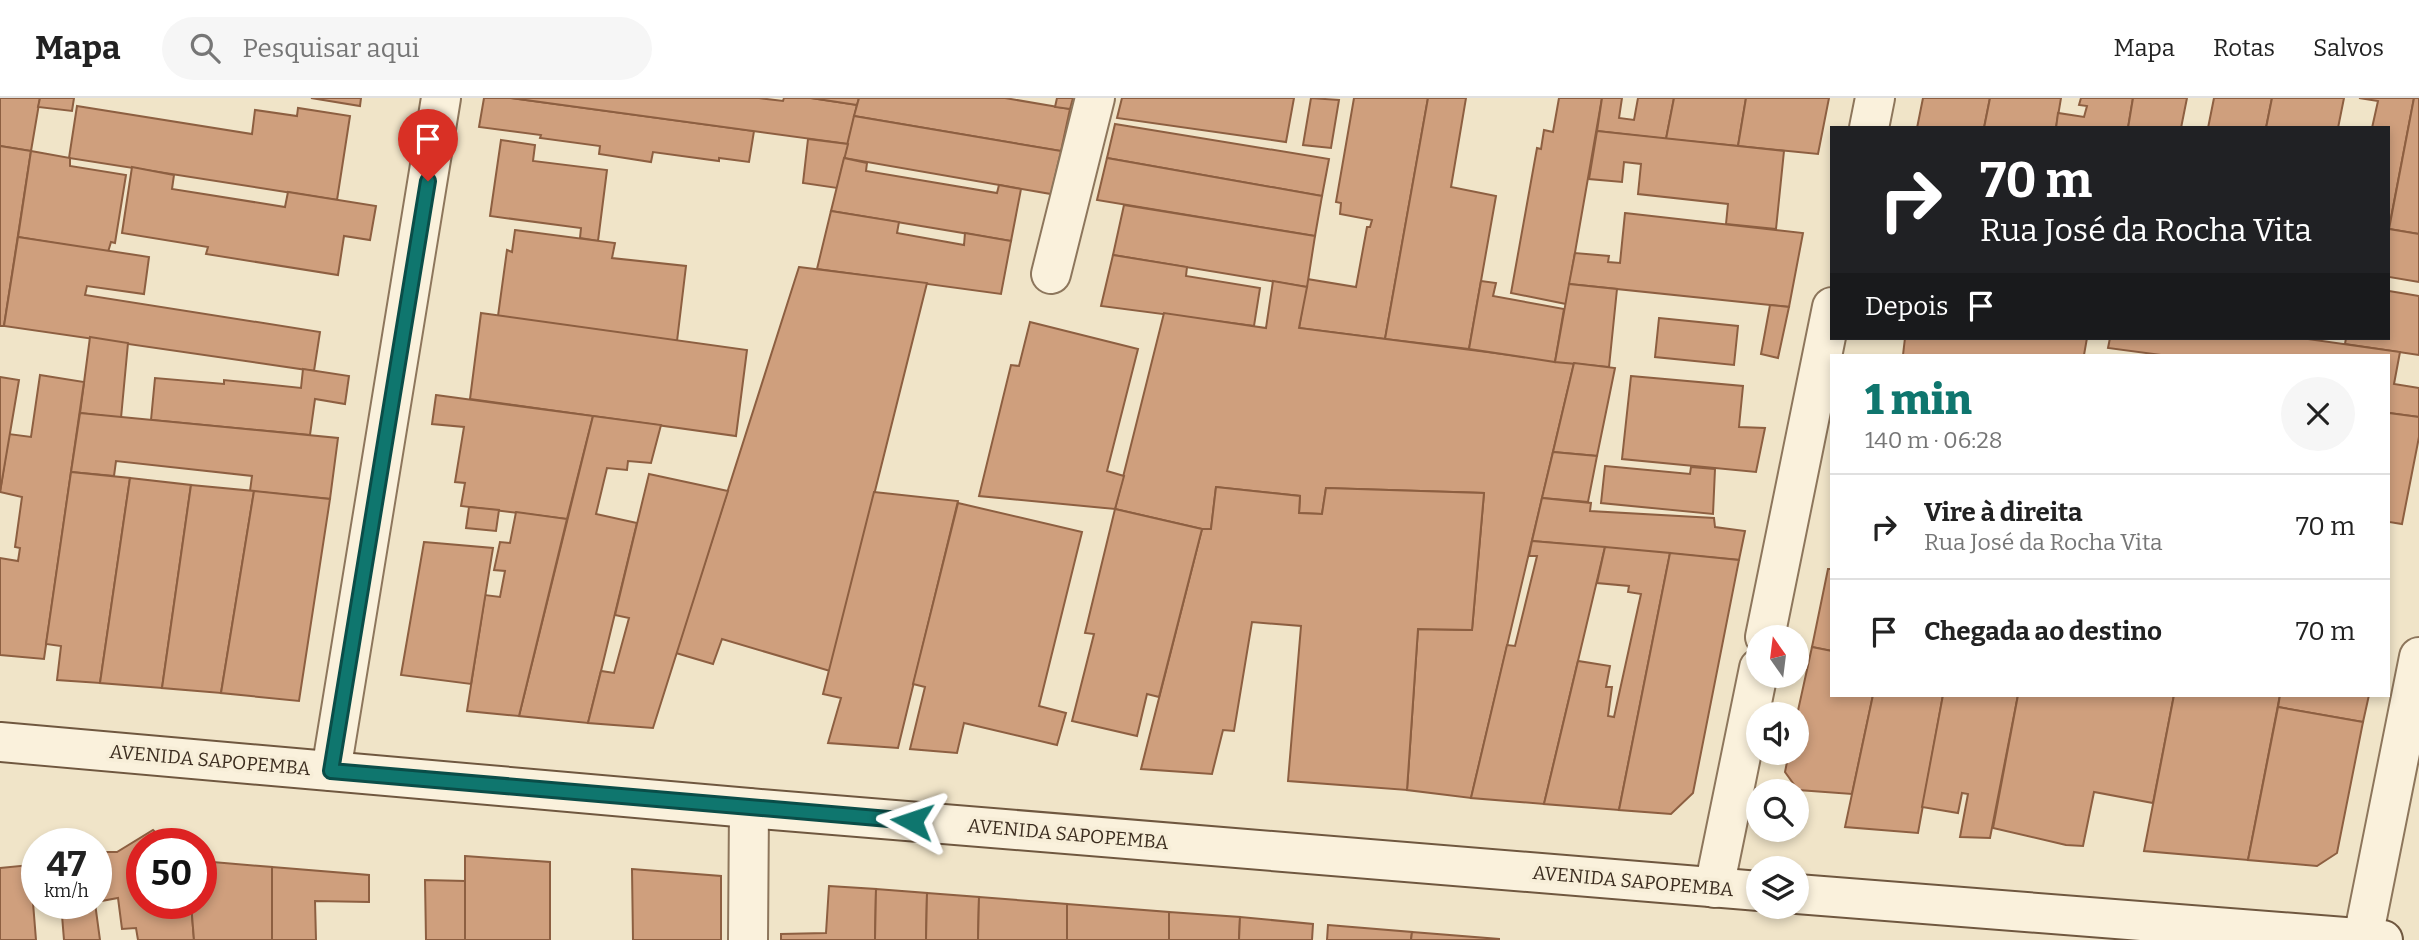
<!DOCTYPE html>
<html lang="pt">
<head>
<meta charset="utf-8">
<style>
  :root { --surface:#fff; --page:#f6f6f6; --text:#222; --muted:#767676; --line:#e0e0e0; --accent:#0f766e }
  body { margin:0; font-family:Bitter,serif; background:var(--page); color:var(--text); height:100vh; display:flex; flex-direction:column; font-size:26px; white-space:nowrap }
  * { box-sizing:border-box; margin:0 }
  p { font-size:23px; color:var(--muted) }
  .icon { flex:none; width:38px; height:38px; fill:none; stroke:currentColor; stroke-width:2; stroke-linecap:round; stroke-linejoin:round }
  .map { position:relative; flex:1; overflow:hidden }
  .panel { position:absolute; left:1830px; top:256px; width:560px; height:343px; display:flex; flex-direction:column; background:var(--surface); border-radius:0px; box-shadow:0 4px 10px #0003 }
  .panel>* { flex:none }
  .guide { position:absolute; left:1830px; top:28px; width:560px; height:214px; border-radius:0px; box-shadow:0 4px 10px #0003; background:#202124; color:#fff; overflow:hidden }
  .needle { width:46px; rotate:346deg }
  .buttons { position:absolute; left:1746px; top:527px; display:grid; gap:14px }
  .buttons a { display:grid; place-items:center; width:63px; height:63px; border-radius:50%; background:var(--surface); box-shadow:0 4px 10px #0003; font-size:35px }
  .speed { position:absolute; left:21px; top:730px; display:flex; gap:14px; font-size:35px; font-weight:700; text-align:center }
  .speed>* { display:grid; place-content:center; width:91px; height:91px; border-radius:50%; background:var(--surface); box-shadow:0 4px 10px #0003; line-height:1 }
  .speed small { font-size:18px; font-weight:400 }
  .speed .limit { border:10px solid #d22; background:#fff; color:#111 }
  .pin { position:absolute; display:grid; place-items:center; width:60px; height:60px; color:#fff; margin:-72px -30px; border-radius:50% 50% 50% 0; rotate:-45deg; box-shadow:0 0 7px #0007 }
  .pin .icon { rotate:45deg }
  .me { position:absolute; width:77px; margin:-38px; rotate:275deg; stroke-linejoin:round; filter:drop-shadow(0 0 5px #0008) }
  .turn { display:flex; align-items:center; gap:24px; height:147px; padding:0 35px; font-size:32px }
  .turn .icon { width:91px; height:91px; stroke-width:2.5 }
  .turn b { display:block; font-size:49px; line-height:60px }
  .then { display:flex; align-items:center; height:66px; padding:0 35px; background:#0003; gap:14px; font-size:26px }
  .round { display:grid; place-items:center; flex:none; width:74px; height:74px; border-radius:37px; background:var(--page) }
  .headline { display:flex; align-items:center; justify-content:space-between; height:119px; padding:0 35px }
  h1 { font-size:42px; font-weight:800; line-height:52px; color:var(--accent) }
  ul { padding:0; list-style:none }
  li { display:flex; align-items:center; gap:21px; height:105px; padding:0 35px; border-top:2px solid var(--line) }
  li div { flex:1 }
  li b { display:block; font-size:26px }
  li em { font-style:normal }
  header { display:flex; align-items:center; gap:42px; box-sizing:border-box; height:98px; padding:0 35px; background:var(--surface); border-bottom:2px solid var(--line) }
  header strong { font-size:33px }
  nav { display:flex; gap:38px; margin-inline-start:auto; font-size:24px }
  .search { width:490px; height:63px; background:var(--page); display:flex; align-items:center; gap:18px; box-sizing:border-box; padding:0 24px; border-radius:38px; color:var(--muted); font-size:26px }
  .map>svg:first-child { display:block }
  .building { fill:#cf9f7d; stroke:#8d5f41; stroke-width:2 }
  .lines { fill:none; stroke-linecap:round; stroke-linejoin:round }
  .minor-casing { stroke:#8d765c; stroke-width:42 }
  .tertiary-casing { stroke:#8d765c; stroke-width:42 }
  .secondary-casing { stroke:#6f573f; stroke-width:42 }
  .minor { stroke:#faf1dc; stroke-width:38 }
  .tertiary { stroke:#faf1dc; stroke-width:38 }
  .secondary { stroke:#faf1dc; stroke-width:38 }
  .route-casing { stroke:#0a4d48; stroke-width:18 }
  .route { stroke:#0f766e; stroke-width:12 }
  .labels { text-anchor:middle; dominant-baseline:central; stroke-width:7; stroke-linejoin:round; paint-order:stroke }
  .street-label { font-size:19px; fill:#3d2e20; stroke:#f7eed8 }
</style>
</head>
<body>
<header>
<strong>Mapa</strong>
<div class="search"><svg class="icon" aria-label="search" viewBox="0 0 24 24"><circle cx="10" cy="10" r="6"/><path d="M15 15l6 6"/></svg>Pesquisar aqui</div>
<nav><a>Mapa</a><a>Rotas</a><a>Salvos</a></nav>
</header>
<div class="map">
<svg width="2419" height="842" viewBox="0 0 2419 842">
  <rect width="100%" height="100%" fill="#f0e4c8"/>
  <g class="building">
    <polygon points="0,0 40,0 31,53 0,48"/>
    <polygon points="40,0 74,0 72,13 38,9"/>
    <polygon points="311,0 361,0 360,8"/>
    <polygon points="484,0 511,0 754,33 749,64 719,60 719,63 653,54 651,64 599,56 600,48 540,40 541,37 479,29"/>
    <polygon points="511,0 759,0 783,3 784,0 811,0 857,7 848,46"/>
    <polygon points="811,0 859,0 857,7"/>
    <polygon points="859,0 1005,0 1070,11 1061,53 854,18"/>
    <polygon points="1057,0 1073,0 1070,11 1055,9"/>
    <polygon points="1122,0 1294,0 1286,44 1117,20"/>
    <polygon points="1311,0 1339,2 1331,50 1303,47"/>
    <polygon points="1354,0 1428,0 1385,241 1299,230 1307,181 1356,189 1367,129 1370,129 1372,122 1340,116 1341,105 1336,104"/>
    <polygon points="1428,0 1466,0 1451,89 1496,98 1469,251 1385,241"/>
    <polygon points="1559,0 1602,0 1566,206 1511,195 1537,50 1541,51 1544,32 1553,34"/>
    <polygon points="1602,0 1622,0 1619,20 1634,22 1638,0 1674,0 1666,41 1597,33"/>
    <polygon points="1674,0 1746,0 1738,48 1666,41"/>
    <polygon points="1746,0 1829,0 1818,56 1738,48"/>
    <polygon points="1923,0 1990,0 1984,30 1917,30"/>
    <polygon points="1990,0 2061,0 2056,30 1984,30"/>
    <polygon points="2081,0 2133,0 2128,30 2056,30 2058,15 2084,19 2087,8 2079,7"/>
    <polygon points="2133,0 2187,0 2181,30 2128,30"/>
    <polygon points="2214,0 2272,0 2266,30 2208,30"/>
    <polygon points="2272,0 2344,0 2338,30 2266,30"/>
    <polygon points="2359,0 2414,0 2389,130 2389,30 2372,30 2378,3"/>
    <polygon points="2414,0 2419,0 2419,136 2389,131"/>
    <polygon points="77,8 252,36 255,12 297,18 298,10 350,18 337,102 69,60"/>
    <polygon points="854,18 1061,53 1051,96 844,60"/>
    <polygon points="1115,26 1329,61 1322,98 1107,60"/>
    <polygon points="1597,33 1784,53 1776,131 1726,126 1728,106 1638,96 1641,66 1624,64 1622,84 1589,81"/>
    <polygon points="808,41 848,46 837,90 803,85"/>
    <polygon points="501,42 535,47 533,63 607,72 598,143 580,140 581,130 490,118"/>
    <polygon points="0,48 31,53 4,228 0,228"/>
    <polygon points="31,53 70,60 70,68 126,77 115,145 111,144 108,154 18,139"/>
    <polygon points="844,60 867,65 866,73 997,95 999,87 1021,91 1011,143 831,113"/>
    <polygon points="1107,60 1322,98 1315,138 1097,102"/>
    <polygon points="132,69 174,77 172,91 285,109 288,94 376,108 370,142 344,138 338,177 206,156 208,149 122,135"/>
    <polygon points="1124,107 1315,138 1307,189 1113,157"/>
    <polygon points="831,113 899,124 897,135 964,147 965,135 1011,143 1001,196 817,171"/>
    <polygon points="1625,115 1803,135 1789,209 1569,186 1575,155 1609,158 1608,164 1620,165"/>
    <polygon points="2389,131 2419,136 2419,184 2389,179"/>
    <polygon points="515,132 615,145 612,160 686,168 677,243 498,218 507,152 512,154"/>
    <polygon points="18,139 149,159 144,196 87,188 85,197 320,234 314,273 4,228"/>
    <polygon points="1113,157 1187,169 1186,178 1260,190 1254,228 1101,208"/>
    <polygon points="799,169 927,185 830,573 722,541 713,566 676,555"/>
    <polygon points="1273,183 1307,189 1299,230 1574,265 1471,700 1407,692 1418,531 1472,532 1484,395 1326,390 1322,416 1299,415 1300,398 1216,389 1211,431 1202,431 1115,411 1164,215 1266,230"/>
    <polygon points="1481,183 1496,185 1493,198 1564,211 1555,264 1469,251"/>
    <polygon points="1569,186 1617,191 1609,269 1555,264"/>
    <polygon points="2389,193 2419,198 2419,257 2345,246 2346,240 2389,240"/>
    <polygon points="1770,207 1789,209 1778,260 1761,256"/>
    <polygon points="481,215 747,252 736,338 470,301"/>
    <polygon points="1659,220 1738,228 1734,267 1655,259"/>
    <polygon points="1030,224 1138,251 1107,373 1124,378 1115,411 979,398 1011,267 1019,268"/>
    <polygon points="90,239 128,245 121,320 80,315"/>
    <polygon points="1905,240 2087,240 2084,257 1903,257"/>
    <polygon points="2110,240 2301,240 2400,254 2394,286 2419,290 2419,319 2389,315 2389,257 2161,257 2108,250"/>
    <polygon points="1574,265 1615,270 1597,358 1553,354"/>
    <polygon points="303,271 349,278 345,306 315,301 310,337 151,322 155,280 224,286 224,282 301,290"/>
    <polygon points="40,277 84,284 44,561 0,557 0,460 18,463 20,450 15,449 22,399 0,394 9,336 31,339"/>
    <polygon points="1631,278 1743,288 1739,329 1765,330 1756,374 1622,361"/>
    <polygon points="0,279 19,282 0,394"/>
    <polygon points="436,297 593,318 567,421 461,408 465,385 455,384 464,329 432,326"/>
    <polygon points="80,315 338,340 330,401 250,393 252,378 116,363 114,378 71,374"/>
    <polygon points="2389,315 2419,319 2419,339 2402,426 2389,424"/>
    <polygon points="593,318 661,327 651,365 628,363 627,372 607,370 596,416 637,425 601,573 588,625 519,618"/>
    <polygon points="1553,354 1597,358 1588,404 1542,400"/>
    <polygon points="1605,368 1690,376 1691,369 1715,371 1713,416 1601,405"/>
    <polygon points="71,374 130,380 100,585 57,582 61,548 46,546"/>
    <polygon points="649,376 728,393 653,630 588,625 601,573 614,575 629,520 615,517"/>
    <polygon points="130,380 191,387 162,590 100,585"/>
    <polygon points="191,387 254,393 221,595 162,590"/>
    <polygon points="1216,389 1300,398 1299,415 1322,416 1326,390 1484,395 1472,532 1418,531 1407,692 1288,683 1301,528 1252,524 1234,633 1223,632 1212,676 1141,671 1202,431 1211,431"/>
    <polygon points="254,393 330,401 299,603 221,595"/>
    <polygon points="874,394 958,403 898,650 828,645 841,600 823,596"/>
    <polygon points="1542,400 1591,405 1590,413 1714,420 1715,429 1745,433 1739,462 1532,443"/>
    <polygon points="958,405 1082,434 1039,608 1066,615 1057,647 964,625 957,655 910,651 925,589 913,586"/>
    <polygon points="469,409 499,412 496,433 466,430"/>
    <polygon points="1115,411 1202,431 1159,599 1147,596 1137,638 1072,623 1094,536 1085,535"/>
    <polygon points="516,414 567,421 519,618 467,613 485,497 500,499 505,473 494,472 500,444 510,445"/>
    <polygon points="1532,443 1605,449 1544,706 1471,700 1507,547 1515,548 1537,458 1529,458"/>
    <polygon points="424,444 493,450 471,586 401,577"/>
    <polygon points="1605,449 1670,455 1619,712 1544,706 1578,563 1610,568 1606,589 1612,589 1608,618 1614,619 1641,496 1628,494 1629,488 1597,485"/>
    <polygon points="1670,455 1739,462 1693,695 1671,716 1619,712"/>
    <polygon points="1828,471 1832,471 1832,553 1812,549"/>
    <polygon points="1812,549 1832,553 1832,597 1873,597 1852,696 1798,692 1785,674 1789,654 1797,654 1797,617"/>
    <polygon points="1873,597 1943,597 1918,735 1845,729"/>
    <polygon points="1943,597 2018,597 1990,740 1960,739 1968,696 1962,695 1958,715 1922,709"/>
    <polygon points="2018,597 2174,597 2153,705 2094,694 2083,748 2066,747 1993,730"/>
    <polygon points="2174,597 2280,597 2248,762 2144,753"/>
    <polygon points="2280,597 2369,597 2363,624 2278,609"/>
    <polygon points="2278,609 2363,624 2337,755 2317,768 2248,762"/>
    <polygon points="153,732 168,746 142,746 142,805 191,805 194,842 138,842 136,830 122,831 118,800 96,804 96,754 117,754"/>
    <polygon points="465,758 550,764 550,842 465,842"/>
    <polygon points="201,763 272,769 272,842 194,842 191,805 201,805"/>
    <polygon points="30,767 36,842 0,842 0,770"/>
    <polygon points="272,769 369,777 369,804 315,803 316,842 272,842"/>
    <polygon points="632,771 721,778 721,842 633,842"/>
    <polygon points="425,782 465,783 465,842 426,842"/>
    <polygon points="829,788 876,791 875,842 781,842 781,836 826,835"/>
    <polygon points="876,791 927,795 926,842 875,842"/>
    <polygon points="927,795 979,799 978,842 926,842"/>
    <polygon points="979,799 1067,806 1067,842 978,842"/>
    <polygon points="61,805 95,805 100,842 64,842"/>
    <polygon points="1067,806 1169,814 1169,842 1067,842"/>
    <polygon points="1169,814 1240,819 1239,842 1169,842"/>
    <polygon points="1240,819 1313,826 1312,842 1239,842"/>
    <polygon points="1328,827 1412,834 1411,842 1327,842"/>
    <polygon points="1412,834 1499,841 1499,842 1411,842"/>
  </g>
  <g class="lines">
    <g class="minor-casing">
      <g id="minor">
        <polyline points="1869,30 1875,0"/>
        <polyline points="1051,176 1095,0"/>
        <polyline points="1765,539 1832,209"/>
        <polyline points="1714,790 1759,570"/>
        <polyline points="2363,840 2419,559"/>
        <polyline points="748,842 749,710"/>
      </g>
    </g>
    <g class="tertiary-casing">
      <polyline id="tertiary" points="331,673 441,0"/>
    </g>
    <g class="secondary-casing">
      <g id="secondary">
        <polyline points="0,644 749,710 1759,793"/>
        <polyline points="1797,796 2383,842"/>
      </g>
    </g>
    <use href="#minor" class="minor"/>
    <use href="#tertiary" class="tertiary"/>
    <use href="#secondary" class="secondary"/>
  </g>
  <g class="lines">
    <g class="route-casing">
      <polyline id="route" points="428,83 331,673 912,723"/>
    </g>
    <use href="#route" class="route"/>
  </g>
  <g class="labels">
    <g class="street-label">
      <text transform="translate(210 662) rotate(5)">AVENIDA SAPOPEMBA</text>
      <text transform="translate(1068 736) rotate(5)">AVENIDA SAPOPEMBA</text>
      <text transform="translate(1633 783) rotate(5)">AVENIDA SAPOPEMBA</text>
    </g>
  </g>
</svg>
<div class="buttons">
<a><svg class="needle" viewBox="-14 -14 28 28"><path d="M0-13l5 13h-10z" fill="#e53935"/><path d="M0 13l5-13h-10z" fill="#767676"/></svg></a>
<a><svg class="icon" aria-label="sound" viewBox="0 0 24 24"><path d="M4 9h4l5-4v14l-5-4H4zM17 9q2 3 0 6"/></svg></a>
<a><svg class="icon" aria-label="search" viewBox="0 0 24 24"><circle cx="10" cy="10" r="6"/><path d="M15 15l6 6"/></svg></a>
<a><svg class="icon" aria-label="layers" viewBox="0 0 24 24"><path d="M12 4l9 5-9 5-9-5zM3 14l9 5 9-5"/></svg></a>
</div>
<div class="speed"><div>47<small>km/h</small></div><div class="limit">50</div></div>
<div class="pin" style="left:428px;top:83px;background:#d93025"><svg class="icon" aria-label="arrive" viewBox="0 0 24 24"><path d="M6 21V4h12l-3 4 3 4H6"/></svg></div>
<svg class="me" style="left:912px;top:723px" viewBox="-20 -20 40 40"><path d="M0-17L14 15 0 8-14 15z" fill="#0f766e" stroke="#fff" stroke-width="4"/></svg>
<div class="guide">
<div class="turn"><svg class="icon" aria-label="right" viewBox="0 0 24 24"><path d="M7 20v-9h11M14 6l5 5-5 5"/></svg><div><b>70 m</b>Rua José da Rocha Vita</div></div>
<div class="then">Depois<svg class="icon" aria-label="arrive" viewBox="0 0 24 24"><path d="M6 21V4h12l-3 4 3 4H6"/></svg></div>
</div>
<section class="panel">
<div class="headline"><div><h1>1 min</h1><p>140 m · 06:28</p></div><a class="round"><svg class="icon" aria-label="close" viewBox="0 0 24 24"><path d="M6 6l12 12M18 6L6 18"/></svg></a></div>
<ul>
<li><svg class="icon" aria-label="right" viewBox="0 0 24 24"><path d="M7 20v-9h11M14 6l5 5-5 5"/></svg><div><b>Vire à direita</b><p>Rua José da Rocha Vita</p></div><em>70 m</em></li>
<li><svg class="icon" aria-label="arrive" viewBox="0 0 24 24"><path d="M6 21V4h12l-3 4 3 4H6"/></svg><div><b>Chegada ao destino</b></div><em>70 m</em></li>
</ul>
</section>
</div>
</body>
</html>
